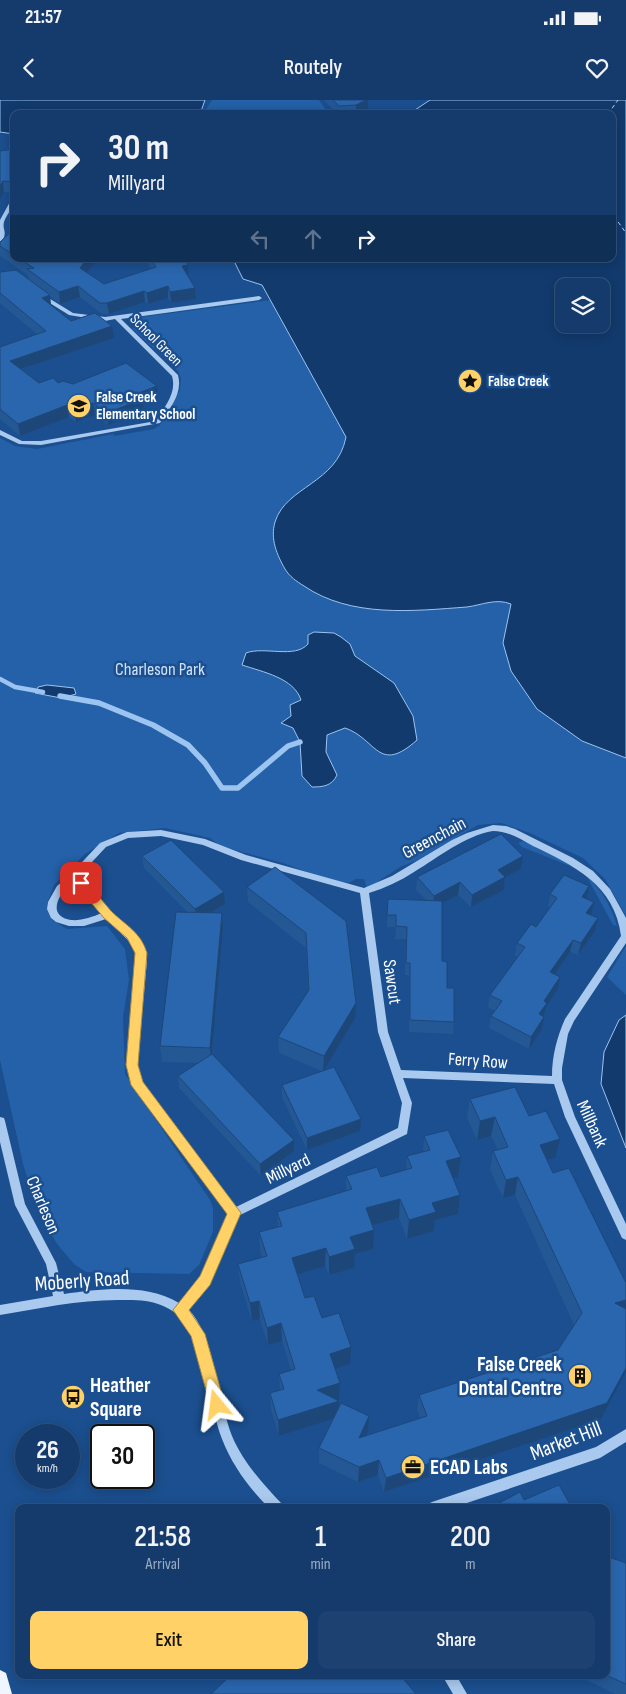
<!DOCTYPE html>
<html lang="en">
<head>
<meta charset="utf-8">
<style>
  :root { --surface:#143b6b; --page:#1d4271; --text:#f1f3f6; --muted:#9dadc1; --line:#33557e; --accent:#ffd166 }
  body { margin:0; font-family:"Sofia Sans Condensed",sans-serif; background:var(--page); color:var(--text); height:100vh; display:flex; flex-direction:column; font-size:19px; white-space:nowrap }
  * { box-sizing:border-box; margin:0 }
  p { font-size:16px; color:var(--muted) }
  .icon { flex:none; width:28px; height:28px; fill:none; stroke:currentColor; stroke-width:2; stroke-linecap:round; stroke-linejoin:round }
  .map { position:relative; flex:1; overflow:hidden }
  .sheet { position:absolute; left:15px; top:1404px; width:595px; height:175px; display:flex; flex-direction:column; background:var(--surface); border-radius:10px; box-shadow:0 2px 12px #0003,0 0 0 1px var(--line) }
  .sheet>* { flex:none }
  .top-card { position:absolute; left:10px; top:10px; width:606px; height:152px; border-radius:10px; box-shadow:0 2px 12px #0003,0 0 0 1px var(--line); background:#143b6b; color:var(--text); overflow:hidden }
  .controls { position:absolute; left:555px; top:178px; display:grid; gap:10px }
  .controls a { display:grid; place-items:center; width:55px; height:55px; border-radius:10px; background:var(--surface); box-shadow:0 2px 12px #0003,0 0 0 1px var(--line); font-size:25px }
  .speed { position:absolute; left:15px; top:1324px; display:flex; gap:10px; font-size:25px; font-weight:700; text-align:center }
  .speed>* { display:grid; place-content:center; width:65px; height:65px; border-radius:50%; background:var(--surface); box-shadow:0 2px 12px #0003,0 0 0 1px var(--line); line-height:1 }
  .speed small { font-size:12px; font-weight:400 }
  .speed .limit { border:2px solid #111; border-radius:8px; background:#fff; color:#111 }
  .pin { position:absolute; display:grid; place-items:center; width:42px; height:42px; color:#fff; margin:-21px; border-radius:10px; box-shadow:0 2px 8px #0006 }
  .me { position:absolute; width:55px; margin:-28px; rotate:344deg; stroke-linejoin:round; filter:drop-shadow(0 0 4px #0008) }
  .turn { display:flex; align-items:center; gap:18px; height:105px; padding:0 15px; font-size:22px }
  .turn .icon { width:65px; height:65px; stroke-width:2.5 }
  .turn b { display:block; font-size:35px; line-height:42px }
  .lanes { display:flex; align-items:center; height:48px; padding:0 15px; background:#0003; justify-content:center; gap:25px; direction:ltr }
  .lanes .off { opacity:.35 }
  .eta { display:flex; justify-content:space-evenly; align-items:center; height:85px; text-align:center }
  .eta b { font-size:30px; font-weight:600; line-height:35px }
  .cta { display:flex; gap:10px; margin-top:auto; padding:10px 15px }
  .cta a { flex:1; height:58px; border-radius:10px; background:var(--accent); color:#111; font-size:20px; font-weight:600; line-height:58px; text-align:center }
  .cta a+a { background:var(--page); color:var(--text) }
  .status { display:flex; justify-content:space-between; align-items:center; height:35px; padding:0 25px; background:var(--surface); direction:ltr }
  .status svg { height:14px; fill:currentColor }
  header { display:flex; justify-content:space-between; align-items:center; height:65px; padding:0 15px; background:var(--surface); font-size:22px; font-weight:600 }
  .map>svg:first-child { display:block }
  .green { fill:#2461a8 }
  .water { fill:#123a6d; stroke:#9cc4f0; fill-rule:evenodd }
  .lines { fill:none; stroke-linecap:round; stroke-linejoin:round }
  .stream-far1 { stroke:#9cc4f0; stroke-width:4.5 }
  .stream { stroke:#9cc4f0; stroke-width:5.5 }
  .ferry { stroke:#b5d3f5; stroke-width:1; stroke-dasharray:4 3; stroke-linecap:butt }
  .minor { fill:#a9c9ee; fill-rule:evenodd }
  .major { fill:#f0f6ff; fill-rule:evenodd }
  .wall { fill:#245895 }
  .shaded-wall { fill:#1d4779 }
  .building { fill:#2a66ad; stroke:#1d4779 }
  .route { fill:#ffd166; stroke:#a68842 }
  .labels { text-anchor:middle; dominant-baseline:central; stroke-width:5; stroke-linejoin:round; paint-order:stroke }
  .far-street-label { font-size:15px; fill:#fff; stroke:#1b4f8f }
  .far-poi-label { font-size:15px; font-weight:bold; fill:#fff; stroke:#1b4f8f; text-anchor:start }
  .park-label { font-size:18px; fill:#cfe3fa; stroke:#1b4f8f }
  .street-label { font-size:18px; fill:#fff; stroke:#1b4f8f }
  .near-street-label { font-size:21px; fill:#fff; stroke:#1b4f8f }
  .near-poi-label { font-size:21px; font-weight:bold; fill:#fff; stroke:#1b4f8f; text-anchor:start }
</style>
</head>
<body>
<div class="status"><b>21:57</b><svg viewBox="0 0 49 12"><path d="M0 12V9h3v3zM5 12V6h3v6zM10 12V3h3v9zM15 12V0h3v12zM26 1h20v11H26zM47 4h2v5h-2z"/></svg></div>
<header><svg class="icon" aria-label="back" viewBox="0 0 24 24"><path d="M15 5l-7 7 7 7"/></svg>Routely<svg class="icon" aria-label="heart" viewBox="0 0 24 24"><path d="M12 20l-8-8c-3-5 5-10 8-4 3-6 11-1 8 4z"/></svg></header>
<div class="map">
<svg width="626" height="1594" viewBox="0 0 626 1594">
  <rect width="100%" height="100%" fill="#1b4f8f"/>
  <g class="green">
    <polygon points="212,0 319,0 326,10 306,14 203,14"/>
    <path d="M271 200 346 337C339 370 309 386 284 405L474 506 501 500 511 504 503 543 582 641 626 658V816L605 779 583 758 530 733 501 723 478 725 418 760 400 767 367 789 364 779H356L349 783 328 780 283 763 220 746 210 738 165 728 119 733 85 754 54 785 47 804 52 820 67 829 107 826 125 849 129 880 123 917 125 974 210 1100 213 1108V1132L199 1165 189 1174 86 1172 74 1164 57 1144 37 1110 23 1064 0 960V338L15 346 37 349 113 334 114 336 154 329 160 325 180 290 181 278 178 271 132 228 141 225 142 217Z"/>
    <path d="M523 741C566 759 603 776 617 826L613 825 587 777 575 768 522 747 518 743Z"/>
    <polygon points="626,846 626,895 607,877"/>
  </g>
  <g class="water">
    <polygon points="0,0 205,0 200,14 14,14 14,34 0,32"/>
    <path d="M430 0H626V658L582 641 537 609 511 571 503 543 511 504C496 498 482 505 467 507 413 511 351 518 304 486 296 481 290 477 285 469 277 455 270 439 275 422 286 386 337 384 346 337L262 185 243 179 233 159H612V14H395L412 12ZM601 186V224H564V186Z"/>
    <path d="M314 532 334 533 341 537 350 544 355 556 394 583 413 616 417 640C378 675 377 639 345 628L327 635 326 652 337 675C332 686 323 687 312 687L302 676 300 642 293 628 281 623 291 616 290 605 301 600C294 578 263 572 242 565L246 553C264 546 295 559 308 544V535Z"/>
    <polygon points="47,585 74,588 76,594 61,598 35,593 38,587"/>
    <polygon points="626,915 626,1048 601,984 604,952 619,920"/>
  </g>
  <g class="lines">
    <polyline class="stream-far1" points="0,579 15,587 43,592"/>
    <polyline class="stream" points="60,596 99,603 153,625 188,645 205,663 222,688 238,688 288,646 300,642"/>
    <g class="ferry">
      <polyline points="608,14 618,0"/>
      <polyline points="612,88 616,119 626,133"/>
    </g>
    <g class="minor">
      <path d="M14 99C14 108 7 113 4 122 2 130 8 131 2 142L0 143V120L11 100Z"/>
      <path d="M42 194 73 213 105 217 259 196 262 198 259 200 121 219 178 275C183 294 170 308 160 323L41 345 19 344 0 335V330L22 341H41L156 321C165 306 177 293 172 276L115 219 105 221 69 215 40 197 39 196Z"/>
      <path d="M493 725 506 726 515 729 573 758 593 771 610 789 626 818V843L574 921 568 934 562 968V980L575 1017 626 1124V1140L622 1138 565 1017 554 984 403 978 412 1003 407 1034 238 1116 209 1185 188 1209C215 1235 218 1301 232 1336 243 1362 263 1384 282 1404L284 1408H269C249 1388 232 1365 222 1339 209 1306 206 1246 184 1220 177 1213 167 1207 158 1204 148 1200 135 1200 124 1200 82 1199 41 1208 0 1215V1205L53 1196 46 1164 15 1105 0 1042V1017L4 1018 5 1021 25 1104 56 1163 64 1194C101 1189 145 1183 179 1203L201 1178 228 1114 133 985 127 965 137 861 134 846 106 819 84 826H69L56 822 51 818 47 809 48 802 57 786 69 776 100 743 127 732 161 730 205 739 246 755 364 788 392 776 452 740 467 733ZM493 731C508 731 520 739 533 746 573 765 615 785 621 836L565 919C557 937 552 956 552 976L401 970 388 932 369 793C385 788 400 781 414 772 439 757 464 736 493 731ZM161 736 203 745 241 760 360 793 378 932 402 1003 398 1028 236 1107 142 983 137 965 147 861 142 844 111 813 84 781 78 777 106 747 128 738ZM72 782 78 785 102 813C92 817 81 821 71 820 45 816 60 792 72 782Z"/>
      <polygon points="626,1329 626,1342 600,1358 452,1408 426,1408 428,1404 432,1402 596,1347"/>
      <polygon points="442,1575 456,1575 467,1594 453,1594"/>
    </g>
    <polygon class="major" points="0,1570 6,1573 12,1594 0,1594"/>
  </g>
  <g class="wall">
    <polygon points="324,0 368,0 368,9 358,14 337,14"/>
    <polygon points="14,49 14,93 4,92 0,100 0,51"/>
    <polygon points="14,129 14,159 98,159 86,172 104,184 151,169 146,159 184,159 188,176 195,188 196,199 171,203 168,198 148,204 145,202 109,214 102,214 80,197 60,204 50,196 51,206 71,221 114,238 22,269 39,283 73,284 158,298 143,303 144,311 108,325 95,315 76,322 69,317 20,336 0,319 0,247 37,234 0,203 0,172 29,180 28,175 0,156 0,142"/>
    <polygon points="142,756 224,792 225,804 211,813 222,813 223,829 212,954 294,1051 261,1076 179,988 178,976 199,963 162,962 160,946 187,812 144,768"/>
    <polygon points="523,756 521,769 505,777 504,790 471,807 458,795 442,803 442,861 454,922 453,934 409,932 409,875 405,875 406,839 395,839 396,827 387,827 388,799 426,800 416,790 417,777"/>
    <polygon points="589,786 587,799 591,815 598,818 595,831 578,855 570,852 555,874 558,889 546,907 544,915 543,917 542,929 529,949 489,928 491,916 495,911 488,907 490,895 518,857 515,856 517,843 536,827 550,808 548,807 550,794"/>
    <polygon points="247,787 346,821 355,918 324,970 360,1031 307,1050 282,997 282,985 322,971 279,953 278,937 308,891 306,848 248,802"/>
    <polygon points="470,999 529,1016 555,1058 547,1060 553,1073 626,1183 626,1272 601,1319 384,1392 378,1375 358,1382 319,1363 319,1348 333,1318 279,1336 271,1310 270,1293 280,1290 279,1274 291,1270 282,1241 268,1245 260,1219 252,1221 240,1182 238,1164 262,1157 260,1151 259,1132 278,1127 277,1112 346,1091 346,1076 381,1077 406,1070 407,1056 423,1052 424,1036 461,1057 458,1077 453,1078 460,1095 458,1114 435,1120 434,1131 407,1139 399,1118 372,1125 373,1149 355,1154 354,1168 329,1175 325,1166 297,1174 305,1198 322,1218 350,1264 335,1269 340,1283 339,1300 338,1300 338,1308 368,1331 365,1336 420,1318 417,1310 419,1295 558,1250 574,1225 515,1095 503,1098 490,1070 493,1051 498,1050 491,1036 477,1040 467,1018"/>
    <polygon points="606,1456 626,1463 626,1594 615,1594 576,1575 606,1575"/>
  </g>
  <g class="shaded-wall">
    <polygon points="366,0 368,0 368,9 358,14 356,14 356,5"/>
    <polygon points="3,81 4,92 0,100 0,86"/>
    <polygon points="87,159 98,159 81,179 80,168"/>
    <polygon points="188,165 188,176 182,166"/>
    <polygon points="78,186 80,197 60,204 59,192"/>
    <polygon points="168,186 168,198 148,204 147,193"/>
    <polygon points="195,188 196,199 171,203 170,192"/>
    <polygon points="144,191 145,202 109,214 107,203"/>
    <polygon points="50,195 51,207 42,198"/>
    <polygon points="112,226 114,238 12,272 10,261"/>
    <polygon points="157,286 158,298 143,303 144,311 108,325 107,313 136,294"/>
    <polygon points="93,303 95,315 76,322 74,310"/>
    <polygon points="67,305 69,317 20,336 18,324"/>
    <polygon points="523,756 521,769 496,782 498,770"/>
    <polygon points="505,777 504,790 471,807 472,795"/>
    <polygon points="460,782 458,795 433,808 434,796"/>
    <polygon points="589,786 587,799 582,797"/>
    <polygon points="224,792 225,804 197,821 195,809"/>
    <polygon points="594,802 591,815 583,825 586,813"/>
    <polygon points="222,813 223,829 211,963 210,948"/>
    <polygon points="598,818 595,831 578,855 581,843"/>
    <polygon points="573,840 570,852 548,884 550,872"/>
    <polygon points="560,877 558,889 546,907 544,915 536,926 539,914 544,901"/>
    <polygon points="356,903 355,918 323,972 324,956"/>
    <polygon points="544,917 542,929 529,949 531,937"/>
    <polygon points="495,1017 491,1036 477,1040 480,1021"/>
    <polygon points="361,1019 360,1031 307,1050 307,1038"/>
    <polygon points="560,1039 555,1058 536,1063 540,1045"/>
    <polygon points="294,1040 294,1051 261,1076 260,1064"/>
    <polygon points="461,1057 458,1077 444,1081 446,1061"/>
    <polygon points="518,1077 515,1095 503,1098 506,1080"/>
    <polygon points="460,1095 458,1114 435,1120 434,1131 407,1139 409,1120 432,1103"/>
    <polygon points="400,1099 399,1118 365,1127 366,1108"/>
    <polygon points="374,1130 373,1149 355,1154 354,1168 329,1175 329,1157 350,1137"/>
    <polygon points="326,1148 325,1166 292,1176 292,1158"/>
    <polygon points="626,1200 626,1215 615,1203"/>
    <polygon points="259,1201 260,1219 252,1221 250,1203"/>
    <polygon points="281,1223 282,1241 268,1245 267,1228"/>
    <polygon points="351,1247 350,1264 329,1271 330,1254"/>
    <polygon points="626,1268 626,1272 601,1319 384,1392 386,1378"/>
    <polygon points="340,1283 339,1300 316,1307 317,1290"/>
    <polygon points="339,1301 338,1317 279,1336 278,1320"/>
    <polygon points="369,1316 368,1331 358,1353 359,1338"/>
    <polygon points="379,1360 378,1375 358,1382 359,1367"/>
  </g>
  <g class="building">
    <polygon points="333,0 366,0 356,5 339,6"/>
    <polygon points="14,49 14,82 3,81 0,86 0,51"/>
    <polygon points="14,129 14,155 0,146 0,142"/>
    <polygon points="19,159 87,159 80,168 104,184 156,167 151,159 184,159 188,165 182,166 195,188 170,192 168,186 147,193 144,191 107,203 100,203 78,186 59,192 27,169 34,168"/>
    <polygon points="16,170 50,195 42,198 71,221 95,213 112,226 10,261 39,283 53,278 58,283 63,281 73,284 126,263 157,286 136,294 142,299 107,313 93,303 74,310 67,305 18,324 0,309 0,247 46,231 0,193 0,172"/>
    <polygon points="501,734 523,756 498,770 505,777 472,795 460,782 434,796 417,777"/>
    <polygon points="171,740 224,792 195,809 142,756"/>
    <polygon points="275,767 346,821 356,903 324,956 278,937 309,890 306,833 247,787"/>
    <polygon points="564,775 589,786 582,797 594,802 586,813 598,818 581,843 573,840 550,872 560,877 544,901 547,903 539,914 544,917 531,937 491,916 502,901 490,895 525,847 517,843 531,824 536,827 557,798 550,794"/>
    <polygon points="388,799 442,801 442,861 447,862 447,888 454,888 454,922 410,920 410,863 406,863 407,827 396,826 396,815 387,815"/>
    <polygon points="176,812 222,813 210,948 160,946"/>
    <polygon points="212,954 294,1040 260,1064 178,976"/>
    <polygon points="334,967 361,1019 307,1038 282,985"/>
    <polygon points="515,987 529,1016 546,1011 560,1039 540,1045 553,1073 569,1068 626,1183 626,1200 615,1203 626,1209 626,1268 607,1303 386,1378 379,1360 359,1367 319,1348 341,1303 369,1316 359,1338 427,1316 419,1295 558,1250 582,1213 518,1077 506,1080 493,1051 508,1047 495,1017 480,1021 470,999"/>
    <polygon points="448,1030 461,1057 446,1061 460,1095 432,1103 436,1112 409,1120 400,1099 366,1108 374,1130 350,1137 355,1149 329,1157 326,1148 292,1158 305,1198 314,1196 322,1218 339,1213 351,1247 330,1254 340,1283 317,1290 339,1301 278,1320 270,1293 284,1289 279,1274 295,1269 281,1223 267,1228 259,1201 250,1203 238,1164 267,1156 259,1132 282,1126 277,1112 352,1089 346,1076 377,1067 381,1077 412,1068 407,1056 430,1050 424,1036"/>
    <polygon points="559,1385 572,1408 490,1408 520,1392 524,1400"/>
    <polygon points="606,1456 626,1463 626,1584 606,1575"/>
    <polygon points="231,1575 400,1575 416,1594 211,1594"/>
  </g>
  <path class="route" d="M81 778 85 780C94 790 102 801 111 811 125 825 141 832 147 853L138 965 143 982 241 1113 210 1185 189 1210 205 1234 225 1305 223 1310 217 1313 212 1310 210 1305 191 1236 173 1210 200 1176 227 1114 131 985 126 965 135 853 127 838 104 818 77 786 76 783Z"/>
  <defs>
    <g id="sight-disc" transform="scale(1.25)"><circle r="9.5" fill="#ffd166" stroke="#1b4f8f"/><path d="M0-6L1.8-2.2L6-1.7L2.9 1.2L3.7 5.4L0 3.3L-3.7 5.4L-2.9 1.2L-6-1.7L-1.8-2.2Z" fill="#111"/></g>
    <g id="school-disc" transform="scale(1.25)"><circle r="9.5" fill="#ffd166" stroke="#1b4f8f"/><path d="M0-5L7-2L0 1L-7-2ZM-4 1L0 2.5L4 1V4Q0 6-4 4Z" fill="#111"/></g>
    <g id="building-disc" transform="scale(1.25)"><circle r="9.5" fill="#ffd166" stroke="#1b4f8f"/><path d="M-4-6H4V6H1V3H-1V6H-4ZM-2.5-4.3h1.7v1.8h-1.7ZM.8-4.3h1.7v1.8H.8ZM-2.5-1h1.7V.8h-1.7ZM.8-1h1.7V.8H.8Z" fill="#111"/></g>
    <g id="bus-disc" transform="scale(1.25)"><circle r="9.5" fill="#ffd166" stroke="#1b4f8f"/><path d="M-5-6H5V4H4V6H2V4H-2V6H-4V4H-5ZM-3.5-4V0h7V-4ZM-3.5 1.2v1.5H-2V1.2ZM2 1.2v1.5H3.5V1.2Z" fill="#111"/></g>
    <g id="office-disc" transform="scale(1.25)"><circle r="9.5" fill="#ffd166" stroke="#1b4f8f"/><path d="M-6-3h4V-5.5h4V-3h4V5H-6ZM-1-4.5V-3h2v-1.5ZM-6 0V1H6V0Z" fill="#111"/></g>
  </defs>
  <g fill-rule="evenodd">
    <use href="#sight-disc" x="470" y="281"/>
    <use href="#school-disc" x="79" y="306"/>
    <use href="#building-disc" x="580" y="1276"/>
    <use href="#bus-disc" x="73" y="1297"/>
    <use href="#office-disc" x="413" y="1367"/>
  </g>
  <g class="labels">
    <g class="far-street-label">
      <text transform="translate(156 240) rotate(45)">School Green</text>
    </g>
    <g class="far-poi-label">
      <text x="488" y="281">False Creek</text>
      <text x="96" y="297">False Creek<tspan x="96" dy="17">Elementary School</tspan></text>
    </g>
    <g class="park-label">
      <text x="160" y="569">Charleson Park</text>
    </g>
    <g class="street-label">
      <text transform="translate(434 738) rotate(-28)">Greenchain</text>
      <text transform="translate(392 882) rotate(82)">Sawcut</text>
      <text transform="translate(478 961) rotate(4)">Ferry Row</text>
      <text transform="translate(592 1024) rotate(65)">Millbank</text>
      <text transform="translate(288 1069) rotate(-26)">Millyard</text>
      <text transform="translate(43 1105) rotate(67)">Charleson</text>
    </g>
    <g class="near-street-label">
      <text transform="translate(82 1181) rotate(-4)">Moberly Road</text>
      <text transform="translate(566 1341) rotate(-21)">Market Hill</text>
    </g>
    <g class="near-poi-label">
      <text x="562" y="1264" text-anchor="end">False Creek<tspan x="562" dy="24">Dental Centre</tspan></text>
      <text x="90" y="1285">Heather<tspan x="90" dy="24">Square</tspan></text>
      <text x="430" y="1367">ECAD Labs</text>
    </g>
  </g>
</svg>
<div class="controls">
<a><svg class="icon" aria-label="layers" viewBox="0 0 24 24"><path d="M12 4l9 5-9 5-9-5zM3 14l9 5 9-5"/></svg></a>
</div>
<div class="speed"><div>26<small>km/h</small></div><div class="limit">30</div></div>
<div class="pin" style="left:81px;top:783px;background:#d93025"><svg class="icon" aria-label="arrive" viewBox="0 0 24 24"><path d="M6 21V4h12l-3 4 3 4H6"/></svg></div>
<svg class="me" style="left:217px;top:1305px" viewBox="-20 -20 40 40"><path d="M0-17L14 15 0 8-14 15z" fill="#ffd166" stroke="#fff" stroke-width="4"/></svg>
<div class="top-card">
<div class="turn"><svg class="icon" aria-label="right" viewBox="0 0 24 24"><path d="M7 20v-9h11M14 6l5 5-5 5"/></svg><div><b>30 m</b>Millyard</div></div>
<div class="lanes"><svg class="icon off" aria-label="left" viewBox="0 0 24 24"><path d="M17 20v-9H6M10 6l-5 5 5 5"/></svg><svg class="icon off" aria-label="ahead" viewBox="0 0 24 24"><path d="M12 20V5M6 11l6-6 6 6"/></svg><svg class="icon" aria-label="right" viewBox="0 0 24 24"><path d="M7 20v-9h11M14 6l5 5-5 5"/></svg></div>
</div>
<section class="sheet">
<div class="eta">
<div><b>21:58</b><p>Arrival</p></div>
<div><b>1</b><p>min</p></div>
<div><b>200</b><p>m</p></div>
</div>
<div class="cta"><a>Exit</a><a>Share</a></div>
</section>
</div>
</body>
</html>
